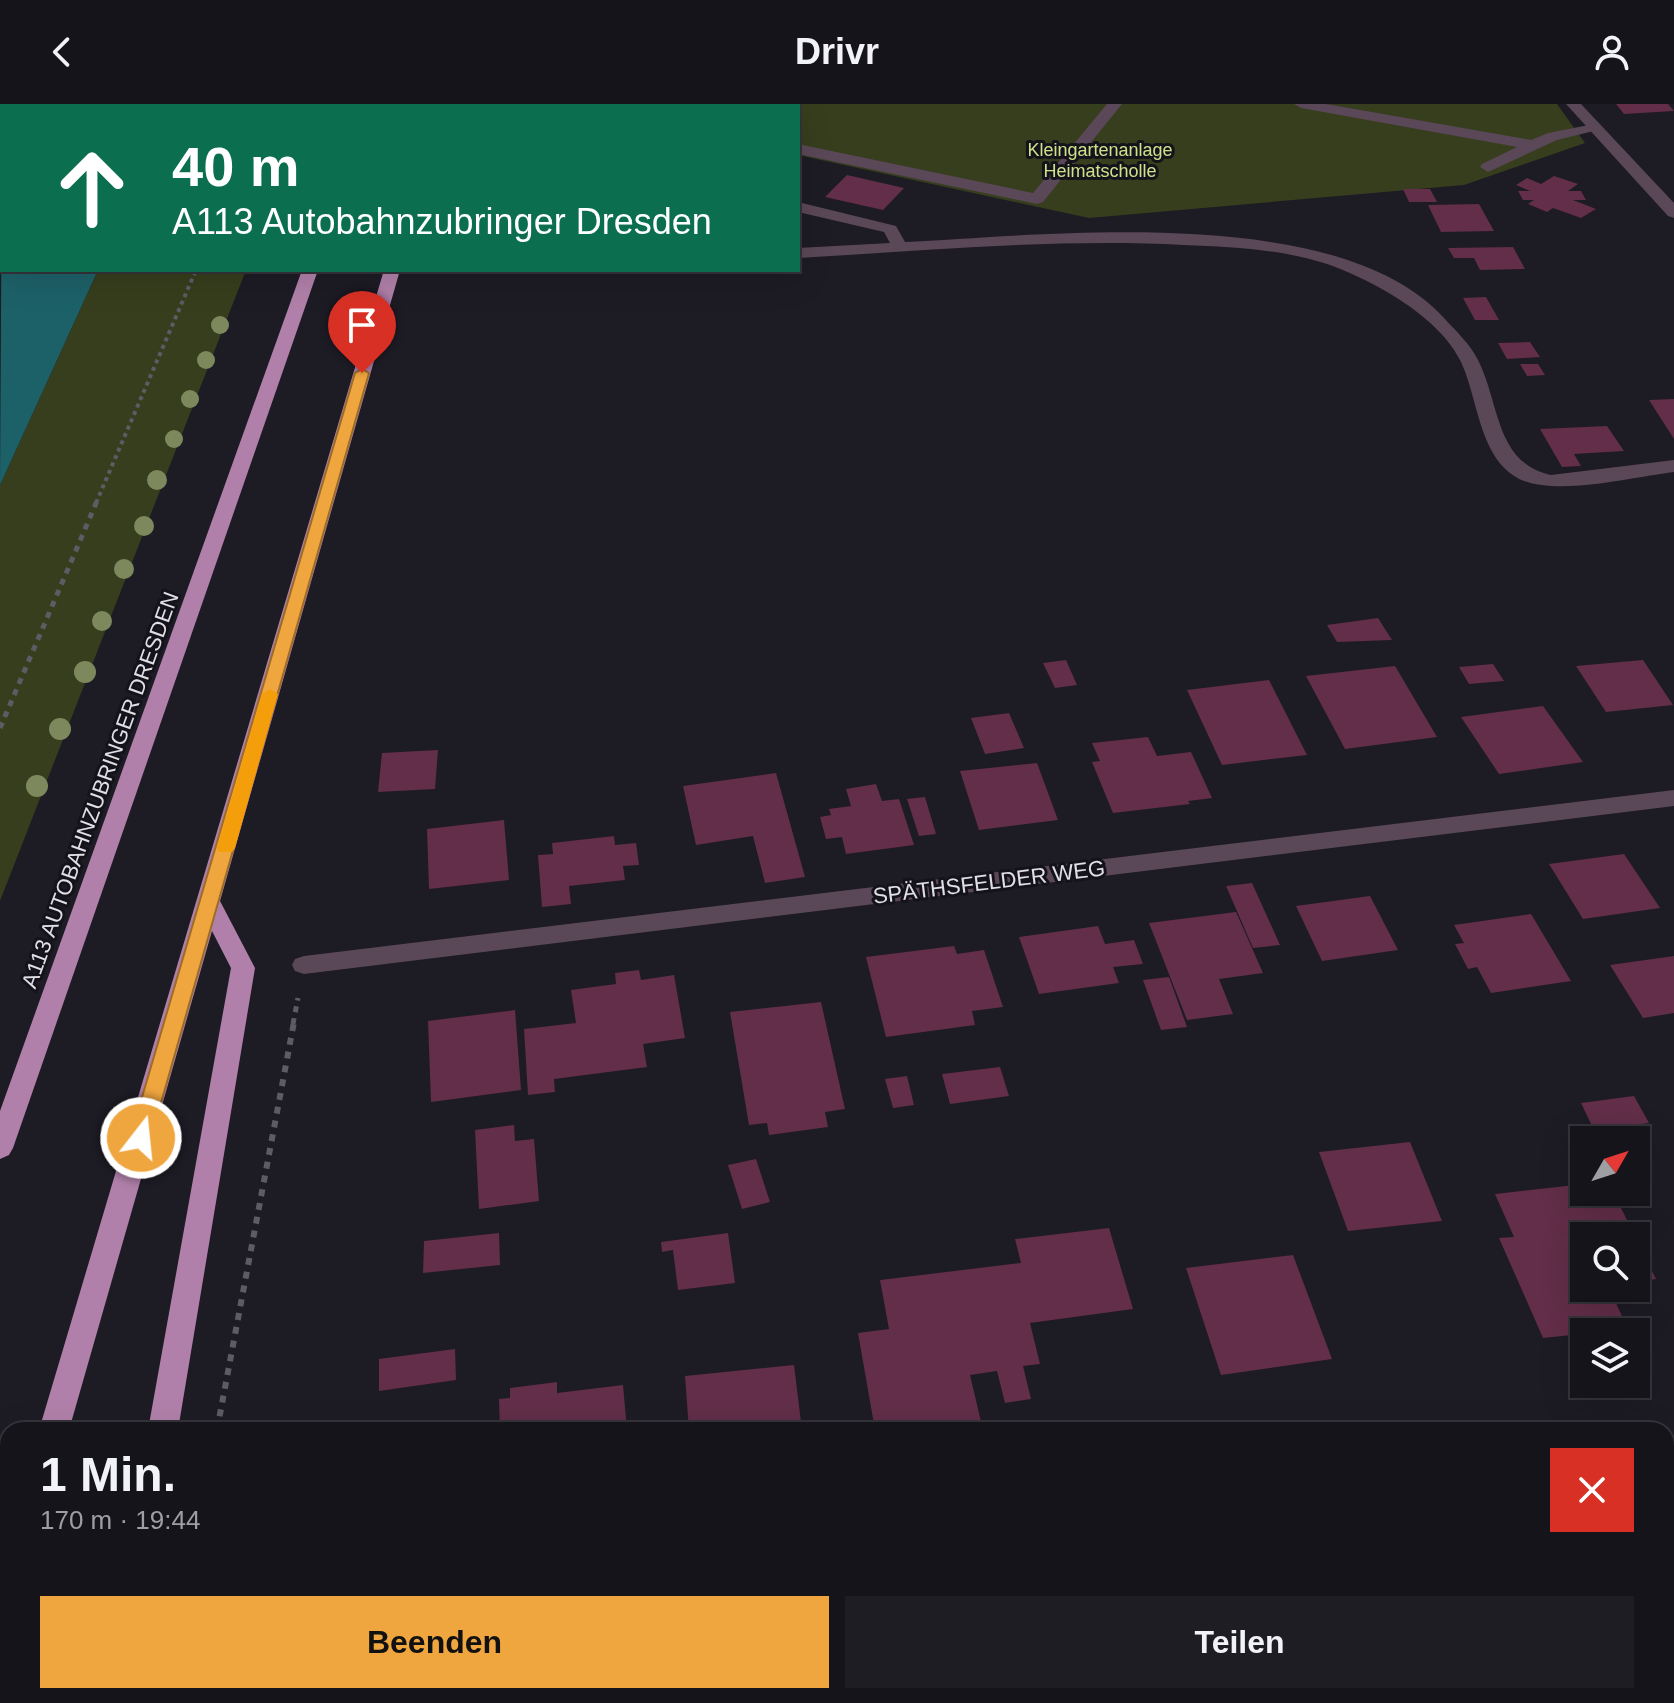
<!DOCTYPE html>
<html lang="de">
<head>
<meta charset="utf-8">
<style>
  :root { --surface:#16141b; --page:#1f1d24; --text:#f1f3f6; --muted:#9e9ea3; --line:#35333a; --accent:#f0a63f }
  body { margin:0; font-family:Arial,sans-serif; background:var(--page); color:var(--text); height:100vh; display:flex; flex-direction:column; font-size:30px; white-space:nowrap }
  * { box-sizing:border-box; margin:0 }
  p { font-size:26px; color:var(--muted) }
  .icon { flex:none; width:44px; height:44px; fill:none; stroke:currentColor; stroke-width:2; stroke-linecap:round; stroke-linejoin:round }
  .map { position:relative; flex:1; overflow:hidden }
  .side { position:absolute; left:0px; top:1318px; width:1674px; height:282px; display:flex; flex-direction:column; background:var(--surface); border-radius:24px 24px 0 0; box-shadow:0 8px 32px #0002,0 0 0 2px var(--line) }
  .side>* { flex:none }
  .guide { position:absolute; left:0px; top:0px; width:800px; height:168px; box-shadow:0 8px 32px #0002,0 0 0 2px var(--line); background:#0b6e4f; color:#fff; overflow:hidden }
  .needle { width:52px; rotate:51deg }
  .fabs { position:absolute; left:1570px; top:1022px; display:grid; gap:16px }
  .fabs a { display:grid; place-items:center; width:80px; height:80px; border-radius:0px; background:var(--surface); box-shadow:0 8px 32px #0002,0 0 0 2px var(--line); font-size:40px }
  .pin { position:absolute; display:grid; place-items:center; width:68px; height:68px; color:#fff; margin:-82px -34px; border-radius:50% 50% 50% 0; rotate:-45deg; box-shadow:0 0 8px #0007 }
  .pin .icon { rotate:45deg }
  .me { position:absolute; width:88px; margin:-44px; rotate:16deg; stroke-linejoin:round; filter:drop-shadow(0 0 6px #0008) }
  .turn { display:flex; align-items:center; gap:28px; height:168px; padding:0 40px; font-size:36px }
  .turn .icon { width:104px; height:104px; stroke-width:2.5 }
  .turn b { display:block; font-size:56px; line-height:68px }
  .round { display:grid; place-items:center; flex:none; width:84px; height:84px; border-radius:0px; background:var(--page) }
  .head { display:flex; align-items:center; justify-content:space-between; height:136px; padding:0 40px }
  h1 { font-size:48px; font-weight:700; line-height:60px }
  .cta { display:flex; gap:16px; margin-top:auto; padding:16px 40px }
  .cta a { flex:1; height:92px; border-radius:0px; background:var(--accent); color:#111; font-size:32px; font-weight:700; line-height:92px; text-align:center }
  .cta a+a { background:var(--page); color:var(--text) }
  header { display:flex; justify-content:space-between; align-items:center; height:104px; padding:0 40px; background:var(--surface); font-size:36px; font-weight:700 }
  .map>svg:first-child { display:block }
  .green { fill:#363e1d }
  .water { fill:#1d6168 }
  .building { fill:#622e49 }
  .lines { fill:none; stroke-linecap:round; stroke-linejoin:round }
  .path-far2 { stroke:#5d5b64; stroke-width:4; stroke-dasharray:4 4; stroke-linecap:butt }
  .path-far1 { stroke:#5d5b64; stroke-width:5; stroke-dasharray:6 6; stroke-linecap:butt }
  .path { stroke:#5d5b64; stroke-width:6; stroke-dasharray:7 7; stroke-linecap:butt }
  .service { fill:#5a4757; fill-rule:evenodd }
  .minor { fill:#5a4757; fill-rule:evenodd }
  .motorway { fill:#b180aa; fill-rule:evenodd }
  .tree { fill:#7e885d }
  .route { fill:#f0a63f; stroke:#9c6c29; stroke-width:2 }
  .slow { fill:#f59e0b }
  .labels { text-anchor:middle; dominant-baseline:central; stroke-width:6; stroke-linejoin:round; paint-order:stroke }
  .far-park-label { font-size:18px; fill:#cde18b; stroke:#14121a }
  .street-label { font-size:22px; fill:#e1dfe6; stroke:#14121a }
</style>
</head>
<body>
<header><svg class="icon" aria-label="back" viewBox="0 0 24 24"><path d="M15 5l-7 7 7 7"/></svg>Drivr<svg class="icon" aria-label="person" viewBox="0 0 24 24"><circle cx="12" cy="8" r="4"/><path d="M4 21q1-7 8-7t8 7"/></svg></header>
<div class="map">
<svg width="1674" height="1599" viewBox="0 0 1674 1599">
  <rect width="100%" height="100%" fill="#1d1b24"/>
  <g class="green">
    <polygon points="566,0 1557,0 1585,39 1464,81 1089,114 798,51 798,2"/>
    <polygon points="98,166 246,166 0,797 0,381"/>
  </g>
  <polygon class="water" points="2,43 2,166 98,166 0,381"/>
  <g class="building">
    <polygon points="1616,0 1668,0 1674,7 1624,10"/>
    <polygon points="847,71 904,84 883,106 825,93"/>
    <polygon points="1554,72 1578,80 1568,87 1581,87 1586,96 1573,96 1596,105 1581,114 1553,104 1547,108 1528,100 1534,96 1523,96 1518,87 1530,87 1516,81 1527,74 1541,80"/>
    <polygon points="1403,85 1430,85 1437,98 1409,98"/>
    <polygon points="1479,100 1494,127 1441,128 1428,101"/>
    <polygon points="1513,143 1525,165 1480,166 1474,154 1454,154 1448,144"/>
    <polygon points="1486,193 1499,216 1475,216 1463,194"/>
    <polygon points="1530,238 1540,253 1507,255 1498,239"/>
    <polygon points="1520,260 1538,260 1545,271 1527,272"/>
    <polygon points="1674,295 1674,335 1649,296"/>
    <polygon points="1607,322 1624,347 1574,350 1581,362 1562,363 1540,325"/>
    <polygon points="1378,514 1392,536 1337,538 1327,521"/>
    <polygon points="1066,556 1077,581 1055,584 1043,559"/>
    <polygon points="1643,556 1673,601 1606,608 1576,562"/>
    <polygon points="1493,560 1504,577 1469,580 1459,563"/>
    <polygon points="1395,562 1437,633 1345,645 1306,572"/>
    <polygon points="1269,576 1307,651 1222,661 1187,586"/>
    <polygon points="1543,602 1583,658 1499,670 1461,613"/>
    <polygon points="1009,609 1024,644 985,650 971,614"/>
    <polygon points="1148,633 1157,652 1191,648 1212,694 1188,697 1190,700 1113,709 1092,658 1100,657 1092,639"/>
    <polygon points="438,646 435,685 378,688 382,649"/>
    <polygon points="1037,659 1058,716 979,726 960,667"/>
    <polygon points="776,669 805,773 765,779 753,732 696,741 683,682"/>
    <polygon points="876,680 882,697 899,695 914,741 846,750 842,733 826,735 820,713 831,711 829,705 851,702 846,685"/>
    <polygon points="925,693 936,730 919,732 907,695"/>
    <polygon points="504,716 509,776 429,785 427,725"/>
    <polygon points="614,732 615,741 636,739 639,761 623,762 625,776 569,782 571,800 542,803 538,751 553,750 552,739"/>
    <polygon points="1624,750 1660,804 1583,815 1549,760"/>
    <polygon points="1252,779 1280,841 1253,844 1226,782"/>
    <polygon points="1370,792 1398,846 1322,857 1296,802"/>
    <polygon points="1236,808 1263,869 1219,875 1233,910 1187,916 1149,819"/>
    <polygon points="1531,810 1571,877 1491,889 1477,863 1468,865 1455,840 1464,839 1454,821"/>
    <polygon points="1098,822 1105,840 1134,836 1143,860 1113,863 1119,879 1039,890 1019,833"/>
    <polygon points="954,842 957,850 984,846 1003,903 972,907 975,921 886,933 866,853"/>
    <polygon points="1674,852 1674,909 1643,914 1610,861"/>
    <polygon points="639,866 641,876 674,871 685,934 643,940 647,963 554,975 555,988 528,991 524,925 576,919 571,886 616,880 615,869"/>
    <polygon points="1169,873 1187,923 1161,926 1143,876"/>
    <polygon points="821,898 845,1005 825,1008 828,1023 769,1031 767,1019 749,1021 730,908"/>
    <polygon points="515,906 521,986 431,998 428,917"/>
    <polygon points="1000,963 1009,992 950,1000 942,970"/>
    <polygon points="907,972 914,1001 893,1004 885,975"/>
    <polygon points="1634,992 1649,1019 1594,1026 1581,999"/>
    <polygon points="514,1021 515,1037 534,1035 539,1097 479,1105 475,1026"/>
    <polygon points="1410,1038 1442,1117 1348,1127 1319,1048"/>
    <polygon points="756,1055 770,1098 742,1105 728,1061"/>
    <polygon points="1584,1080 1584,1088 1613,1088 1635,1132 1584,1132 1584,1184 1609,1184 1628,1225 1543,1234 1499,1134 1514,1133 1495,1090"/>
    <polygon points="1109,1124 1133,1205 1030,1219 1040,1260 1023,1262 1031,1295 1005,1299 997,1267 970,1271 983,1326 875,1326 858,1229 889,1225 880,1176 1021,1159 1015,1135"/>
    <polygon points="499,1129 500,1161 423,1169 424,1137"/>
    <polygon points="728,1129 735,1179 678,1186 673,1146 662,1148 661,1138"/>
    <polygon points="1636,1135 1656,1175 1636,1178"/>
    <polygon points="1293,1151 1332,1255 1221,1271 1186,1164"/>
    <polygon points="455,1245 456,1276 379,1287 379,1255"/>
    <polygon points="794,1261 802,1326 689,1326 685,1272"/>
    <polygon points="557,1278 557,1289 623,1281 627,1326 500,1326 499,1295 510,1294 510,1284"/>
    <polygon points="1674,1446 1674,1486 1666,1469 1666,1447"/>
    <polygon points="937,1592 984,1592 985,1599 938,1599"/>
    <polygon points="1105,1592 1242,1592 1244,1599 1107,1599"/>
    <polygon points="1300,1592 1439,1592 1441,1599 1302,1599"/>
  </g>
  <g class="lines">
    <polyline class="path-far2" points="96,399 196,166"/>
    <g class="path-far1">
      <polyline points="0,624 97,397"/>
      <polyline points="293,920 298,894"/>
    </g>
    <g class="path">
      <polyline points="217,1326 294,918"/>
      <polyline points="166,1599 167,1592"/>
    </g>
    <g class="service">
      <polygon points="578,0 601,0 602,2 579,2"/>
      <polygon points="1107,0 1122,0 1043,98 1037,100 798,50 798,40 1033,89"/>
      <polygon points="1294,0 1326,0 1531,36 1548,29 1594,20 1602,25 1557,36 1488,68 1480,63 1482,60 1517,43 1301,4"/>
      <path d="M798 98 896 122 905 138C1048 131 1339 98 1444 214 1455 226 1471 241 1478 256 1500 299 1495 359 1551 371L1674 356V368C1633 373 1563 391 1524 377 1479 359 1479 296 1461 258 1440 213 1373 176 1327 160 1280 145 1233 143 1184 141 1055 134 926 147 798 154V144L890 139 884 128 798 108Z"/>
    </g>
    <g class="minor">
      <polygon points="1566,0 1581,0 1674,99 1674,114 1668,112"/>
      <polygon points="1674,686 1674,702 304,870 295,867 292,861 295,855 304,852"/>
      <polygon points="1674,1336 1674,1364 1666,1366 1666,1338"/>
    </g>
    <g class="motorway">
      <rect x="432" y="0" width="14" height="2"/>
      <polygon points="302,166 318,166 13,1044 9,1051 0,1055 0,1007"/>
      <polygon points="384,166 400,166 220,797 255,864 178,1326 148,1326 231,864 212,827 69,1326 39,1326"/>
      <polygon points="8,1468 8,1523 0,1526 0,1471"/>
      <polygon points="97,1592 131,1592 130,1599 96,1599"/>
    </g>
  </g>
  <g class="tree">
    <circle cx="220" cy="221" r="9"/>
    <circle cx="206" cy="256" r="9"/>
    <circle cx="190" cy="295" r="9"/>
    <circle cx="174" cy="335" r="9"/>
    <circle cx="157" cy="376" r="10"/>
    <circle cx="144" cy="422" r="10"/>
    <circle cx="124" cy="465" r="10"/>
    <circle cx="102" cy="517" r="10"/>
    <circle cx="85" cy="568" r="11"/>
    <circle cx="60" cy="625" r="11"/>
    <circle cx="37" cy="682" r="11"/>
  </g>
  <polygon class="route" points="362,265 369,269 151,1034 141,1042 130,1034 355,269"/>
  <polygon class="slow" points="270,585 278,590 235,744 232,748 219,748 217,744 262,590"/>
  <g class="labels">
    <g class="far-park-label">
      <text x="1100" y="46">Kleingartenanlage<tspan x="1100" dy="21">Heimatscholle</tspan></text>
    </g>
    <g class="street-label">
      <text transform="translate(100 686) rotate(-70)">A113 AUTOBAHNZUBRINGER DRESDEN</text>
      <text transform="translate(989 778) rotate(-7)">SPÄTHSFELDER WEG</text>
    </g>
  </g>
</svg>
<div class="fabs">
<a><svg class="needle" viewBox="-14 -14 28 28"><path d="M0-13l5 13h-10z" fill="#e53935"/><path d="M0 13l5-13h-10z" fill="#9e9ea3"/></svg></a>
<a><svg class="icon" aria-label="search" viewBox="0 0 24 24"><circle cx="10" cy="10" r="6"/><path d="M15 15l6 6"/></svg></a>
<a><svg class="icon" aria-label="layers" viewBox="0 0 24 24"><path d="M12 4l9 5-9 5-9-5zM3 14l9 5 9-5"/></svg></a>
</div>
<div class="pin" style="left:362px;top:269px;background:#d93025"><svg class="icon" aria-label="arrive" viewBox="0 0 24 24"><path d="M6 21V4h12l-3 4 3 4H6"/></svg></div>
<svg class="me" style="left:141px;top:1034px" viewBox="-20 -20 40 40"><circle r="17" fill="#f0a63f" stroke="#fff" stroke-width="3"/><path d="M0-11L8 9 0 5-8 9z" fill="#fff"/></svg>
<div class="guide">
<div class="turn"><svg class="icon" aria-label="ahead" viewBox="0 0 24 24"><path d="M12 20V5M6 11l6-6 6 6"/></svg><div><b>40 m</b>A113 Autobahnzubringer Dresden</div></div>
</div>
<section class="side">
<div class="head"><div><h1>1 Min.</h1><p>170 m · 19:44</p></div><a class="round" style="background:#d93025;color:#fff"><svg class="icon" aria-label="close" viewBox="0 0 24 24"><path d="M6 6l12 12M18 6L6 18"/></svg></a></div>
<div class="cta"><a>Beenden</a><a>Teilen</a></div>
</section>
</div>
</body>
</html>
